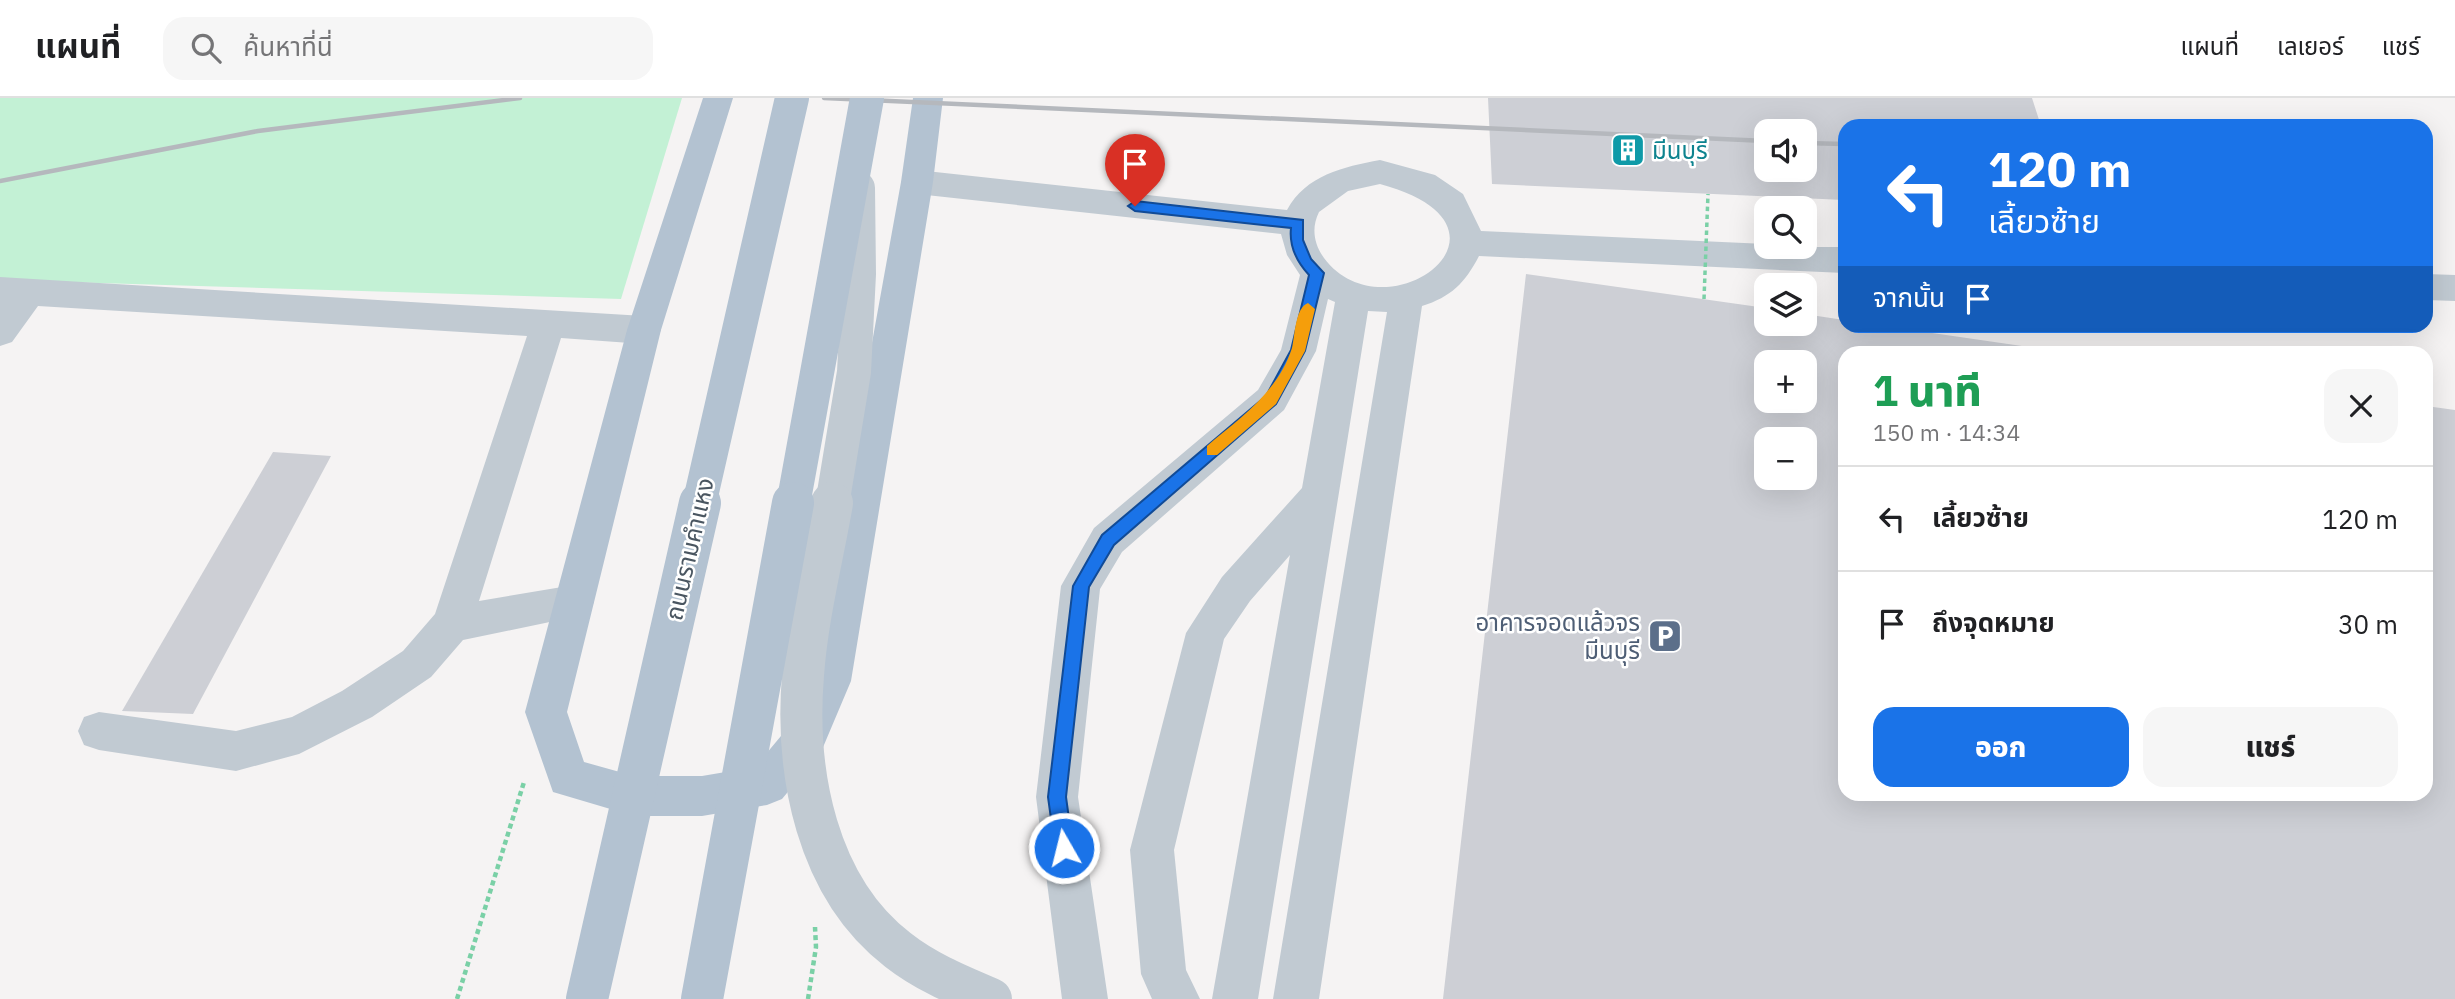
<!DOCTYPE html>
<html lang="th">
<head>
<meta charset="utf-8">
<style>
  :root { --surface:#fff; --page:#f6f6f6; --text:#202124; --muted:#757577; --line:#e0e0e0; --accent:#1a73e8 }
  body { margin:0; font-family:"IBM Plex Sans","Noto Sans Thai",sans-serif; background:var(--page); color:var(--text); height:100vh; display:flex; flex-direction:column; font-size:26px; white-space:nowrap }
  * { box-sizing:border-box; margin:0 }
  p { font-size:23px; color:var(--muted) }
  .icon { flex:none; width:38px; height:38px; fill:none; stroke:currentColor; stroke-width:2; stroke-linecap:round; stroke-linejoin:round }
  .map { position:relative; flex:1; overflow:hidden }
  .drawer { position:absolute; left:1838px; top:248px; width:595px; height:455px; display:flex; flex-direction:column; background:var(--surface); border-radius:21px; box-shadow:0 7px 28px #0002 }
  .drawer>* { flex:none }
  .top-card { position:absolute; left:1838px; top:21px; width:595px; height:214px; border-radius:21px; box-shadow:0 7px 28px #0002; background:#1a73e8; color:#fff; overflow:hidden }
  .tools { position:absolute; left:1754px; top:21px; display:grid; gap:14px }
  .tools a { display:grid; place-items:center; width:63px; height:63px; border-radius:14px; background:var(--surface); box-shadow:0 7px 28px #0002; font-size:35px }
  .pin { position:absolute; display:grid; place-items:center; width:60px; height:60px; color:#fff; margin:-72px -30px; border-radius:50% 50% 50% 0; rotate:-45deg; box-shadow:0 0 7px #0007 }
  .pin .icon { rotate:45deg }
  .me { position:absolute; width:77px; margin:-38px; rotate:352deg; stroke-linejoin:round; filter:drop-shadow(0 0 5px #0008) }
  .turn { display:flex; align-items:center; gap:24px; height:147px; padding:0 35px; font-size:32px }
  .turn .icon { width:91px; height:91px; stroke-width:2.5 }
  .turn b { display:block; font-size:49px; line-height:60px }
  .then { display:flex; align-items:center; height:66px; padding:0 35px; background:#0003; gap:14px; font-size:26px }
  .round { display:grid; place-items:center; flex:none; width:74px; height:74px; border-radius:21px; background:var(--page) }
  .overview { display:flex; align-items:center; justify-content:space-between; height:119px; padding:0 35px }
  h1 { font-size:42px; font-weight:800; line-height:52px; color:#1e9e55 }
  .primary-button { display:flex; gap:14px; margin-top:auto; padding:14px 35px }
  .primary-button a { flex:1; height:80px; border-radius:21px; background:var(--accent); color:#fff; font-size:28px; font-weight:800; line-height:80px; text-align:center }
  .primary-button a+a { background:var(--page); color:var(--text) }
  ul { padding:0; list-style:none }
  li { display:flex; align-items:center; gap:21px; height:105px; padding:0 35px; border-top:2px solid var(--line) }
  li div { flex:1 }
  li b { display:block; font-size:26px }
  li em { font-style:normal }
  header { display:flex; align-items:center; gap:42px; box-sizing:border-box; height:98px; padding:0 35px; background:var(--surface); border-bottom:2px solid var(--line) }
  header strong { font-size:33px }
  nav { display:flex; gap:38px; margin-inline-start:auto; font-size:24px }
  .search { width:490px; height:63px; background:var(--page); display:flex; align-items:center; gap:18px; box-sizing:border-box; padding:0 24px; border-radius:21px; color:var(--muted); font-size:26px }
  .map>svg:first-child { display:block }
  .green { fill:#c3f1d5 }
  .building { fill:#cdcfd5; fill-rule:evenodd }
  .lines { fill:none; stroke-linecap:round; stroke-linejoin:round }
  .path { stroke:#7ad0a6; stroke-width:4.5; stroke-dasharray:5 3.5; stroke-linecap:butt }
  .minor { fill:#c1cad2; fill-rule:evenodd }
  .major { fill:#b3c2d1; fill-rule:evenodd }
  .rail { stroke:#b5b8bd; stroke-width:4.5 }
  .path-bridge { stroke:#7ad0a6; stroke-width:3.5; stroke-dasharray:4.5 3.5; stroke-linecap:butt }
  .minor-bridge-far1 { stroke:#c1cad2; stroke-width:34 }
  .minor-bridge { stroke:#c1cad2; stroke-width:42 }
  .major-bridge-far1 { stroke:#b3c2d1; stroke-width:34 }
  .major-bridge { stroke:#b3c2d1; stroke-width:42 }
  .route { fill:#1a73e8; stroke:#114b97; stroke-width:2 }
  .slow { fill:#f59e0b }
  .labels { text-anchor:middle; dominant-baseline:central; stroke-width:5; stroke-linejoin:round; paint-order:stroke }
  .culture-label { font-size:24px; fill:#0d838f; stroke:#fff; text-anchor:start }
  .street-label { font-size:24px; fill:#4a5661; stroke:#fff }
  .service-label { font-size:24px; fill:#4e5e75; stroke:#fff; text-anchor:end }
</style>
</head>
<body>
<header>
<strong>แผนที่</strong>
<div class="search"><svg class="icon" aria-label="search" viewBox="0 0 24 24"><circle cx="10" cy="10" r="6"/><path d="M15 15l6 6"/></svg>ค้นหาที่นี่</div>
<nav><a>แผนที่</a><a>เลเยอร์</a><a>แชร์</a></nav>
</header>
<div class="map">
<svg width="2455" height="901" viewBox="0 0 2455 901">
  <rect width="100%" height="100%" fill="#f5f3f3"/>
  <polygon class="green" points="0,0 682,0 621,201 0,182"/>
  <g class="building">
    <path d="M1488 0H2032L2041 28H1844V102L1492 86ZM1766 33H1804V72H1766Z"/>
    <path d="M1526 176 1766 210V226H1804V216L1844 222V228H1884L2063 254 1844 256V696H2426V308L2455 312V901H1443ZM1766 264H1804V303H1766ZM1766 341H1804V380H1766Z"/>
    <polygon points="273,354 331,358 193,616 122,613"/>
  </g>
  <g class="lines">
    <g class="path">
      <polyline points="457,901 524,684"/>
      <polyline points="808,901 816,849 815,829"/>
    </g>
    <g class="minor">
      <path d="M1380 62 1435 77 1463 96 1481 133 1766 146V149H1844V175L1479 158C1465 185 1451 199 1422 208L1319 901H1273L1387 214 1368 213 1258 901H1212L1290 457 1250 503 1224 541 1174 752 1186 872 1200 901H1152L1141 876 1130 752 1186 535 1222 479 1302 390 1335 204 1328 201 1316 253 1284 312 1122 454 1100 491 1078 699 1108 901H1062L1036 699 1061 488 1094 430 1258 292 1281 252 1300 177 1287 157 1281 136 917 96 906 92 901 84 906 76 917 72 1287 112C1306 77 1343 69 1380 62ZM1380 86C1539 129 1385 242 1324 160 1314 146 1311 130 1319 114L1348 93Z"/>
      <polygon points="2426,176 2455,177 2455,203 2426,202"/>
      <polygon points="0,179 644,218 656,222 661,232 656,242 644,246 561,240 479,503 574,487 588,492 594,504 588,516 463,542 431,579 372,619 299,656 236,673 99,652 84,647 78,633 84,619 99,614 236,633 292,619 342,593 403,553 435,516 527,238 38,208 12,244 0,248"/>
    </g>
    <polygon class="major" points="703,0 733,0 661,232 567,614 584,664 634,678 702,678 755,669 791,626 811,583 901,84 913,0 943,0 933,84 851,583 821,654 782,701 767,707 702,718 634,718 553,694 525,614 627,232"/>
    <g class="rail">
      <polyline points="824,0 1766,43"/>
      <polyline points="1804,45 1844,46"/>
      <polyline points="0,83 258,33 520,0"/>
    </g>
    <polyline class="path-bridge" points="1704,201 1708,96"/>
    <polyline class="minor-bridge-far1" points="832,407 854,274 859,176 858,90"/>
    <path class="minor-bridge" d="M832 405C822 462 807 520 803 577 795 674 816 789 898 852 926 874 958 887 991 901"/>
    <g class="major-bridge-far1">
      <polyline points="699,407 792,0"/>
      <polyline points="793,407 867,0"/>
    </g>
    <g class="major-bridge">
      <polyline points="587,901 700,405"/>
      <polyline points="702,901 793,405"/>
    </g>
  </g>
  <path class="route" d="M1135 103 1303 122V142L1311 161 1324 175 1305 253 1276 306 1114 447 1089 489 1066 699 1073 750 1071 756 1064 759 1058 756 1055 750 1048 699 1073 488 1102 437 1266 298 1291 252 1309 177C1297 164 1289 148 1291 130L1135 113 1128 108Z"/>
  <path class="slow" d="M1308 205 1315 211 1305 253 1276 306 1217 357H1207V348C1240 320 1278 294 1292 250 1295 237 1295 210 1308 205Z"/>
  <defs>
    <g id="building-square" transform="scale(1.75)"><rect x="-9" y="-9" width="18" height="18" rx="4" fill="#0f9aa8" stroke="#fff"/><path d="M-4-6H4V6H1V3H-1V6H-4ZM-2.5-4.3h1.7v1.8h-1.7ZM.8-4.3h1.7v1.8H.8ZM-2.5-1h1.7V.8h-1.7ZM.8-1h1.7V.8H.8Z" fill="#fff"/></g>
    <g id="parking-square" transform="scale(1.75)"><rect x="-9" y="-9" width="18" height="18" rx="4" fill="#5c6f8a" stroke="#fff"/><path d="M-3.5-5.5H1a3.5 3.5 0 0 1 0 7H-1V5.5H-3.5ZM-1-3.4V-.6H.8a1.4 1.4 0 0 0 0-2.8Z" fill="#fff"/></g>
  </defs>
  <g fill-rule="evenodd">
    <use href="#building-square" x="1628" y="52"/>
    <use href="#parking-square" x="1665" y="538"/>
  </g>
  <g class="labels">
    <g class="culture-label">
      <text x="1652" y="52">มีนบุรี</text>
    </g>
    <g class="street-label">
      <text transform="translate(689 451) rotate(-77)">ถนนรามคำแหง</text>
    </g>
    <g class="service-label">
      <text x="1640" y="524">อาคารจอดแล้วจร<tspan x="1640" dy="28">มีนบุรี</tspan></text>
    </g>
  </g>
</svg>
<div class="tools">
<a><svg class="icon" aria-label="sound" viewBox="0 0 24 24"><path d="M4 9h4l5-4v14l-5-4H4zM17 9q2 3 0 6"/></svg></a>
<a><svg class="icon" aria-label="search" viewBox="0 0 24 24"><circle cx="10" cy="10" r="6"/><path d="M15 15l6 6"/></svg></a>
<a><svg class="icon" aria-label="layers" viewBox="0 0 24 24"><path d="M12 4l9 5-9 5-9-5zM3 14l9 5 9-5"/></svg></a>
<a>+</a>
<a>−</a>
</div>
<div class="pin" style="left:1135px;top:108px;background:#d93025"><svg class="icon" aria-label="arrive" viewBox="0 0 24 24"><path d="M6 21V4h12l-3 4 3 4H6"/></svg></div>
<svg class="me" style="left:1064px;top:750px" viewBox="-20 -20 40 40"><circle r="17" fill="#1a73e8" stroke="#fff" stroke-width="3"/><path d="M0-11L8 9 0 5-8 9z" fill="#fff"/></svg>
<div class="top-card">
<div class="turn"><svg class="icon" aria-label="left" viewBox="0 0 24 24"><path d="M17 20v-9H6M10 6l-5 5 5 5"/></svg><div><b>120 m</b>เลี้ยวซ้าย</div></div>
<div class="then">จากนั้น<svg class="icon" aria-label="arrive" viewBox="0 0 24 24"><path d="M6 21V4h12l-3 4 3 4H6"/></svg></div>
</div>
<section class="drawer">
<div class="overview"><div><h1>1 นาที</h1><p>150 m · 14:34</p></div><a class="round"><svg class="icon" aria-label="close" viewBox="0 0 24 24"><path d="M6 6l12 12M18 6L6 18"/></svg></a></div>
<ul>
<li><svg class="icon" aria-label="left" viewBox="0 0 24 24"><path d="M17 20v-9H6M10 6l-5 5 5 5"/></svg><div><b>เลี้ยวซ้าย</b></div><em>120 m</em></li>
<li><svg class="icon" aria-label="arrive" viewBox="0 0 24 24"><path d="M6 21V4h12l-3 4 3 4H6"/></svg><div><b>ถึงจุดหมาย</b></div><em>30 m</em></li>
</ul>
<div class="primary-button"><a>ออก</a><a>แชร์</a></div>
</section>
</div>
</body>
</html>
